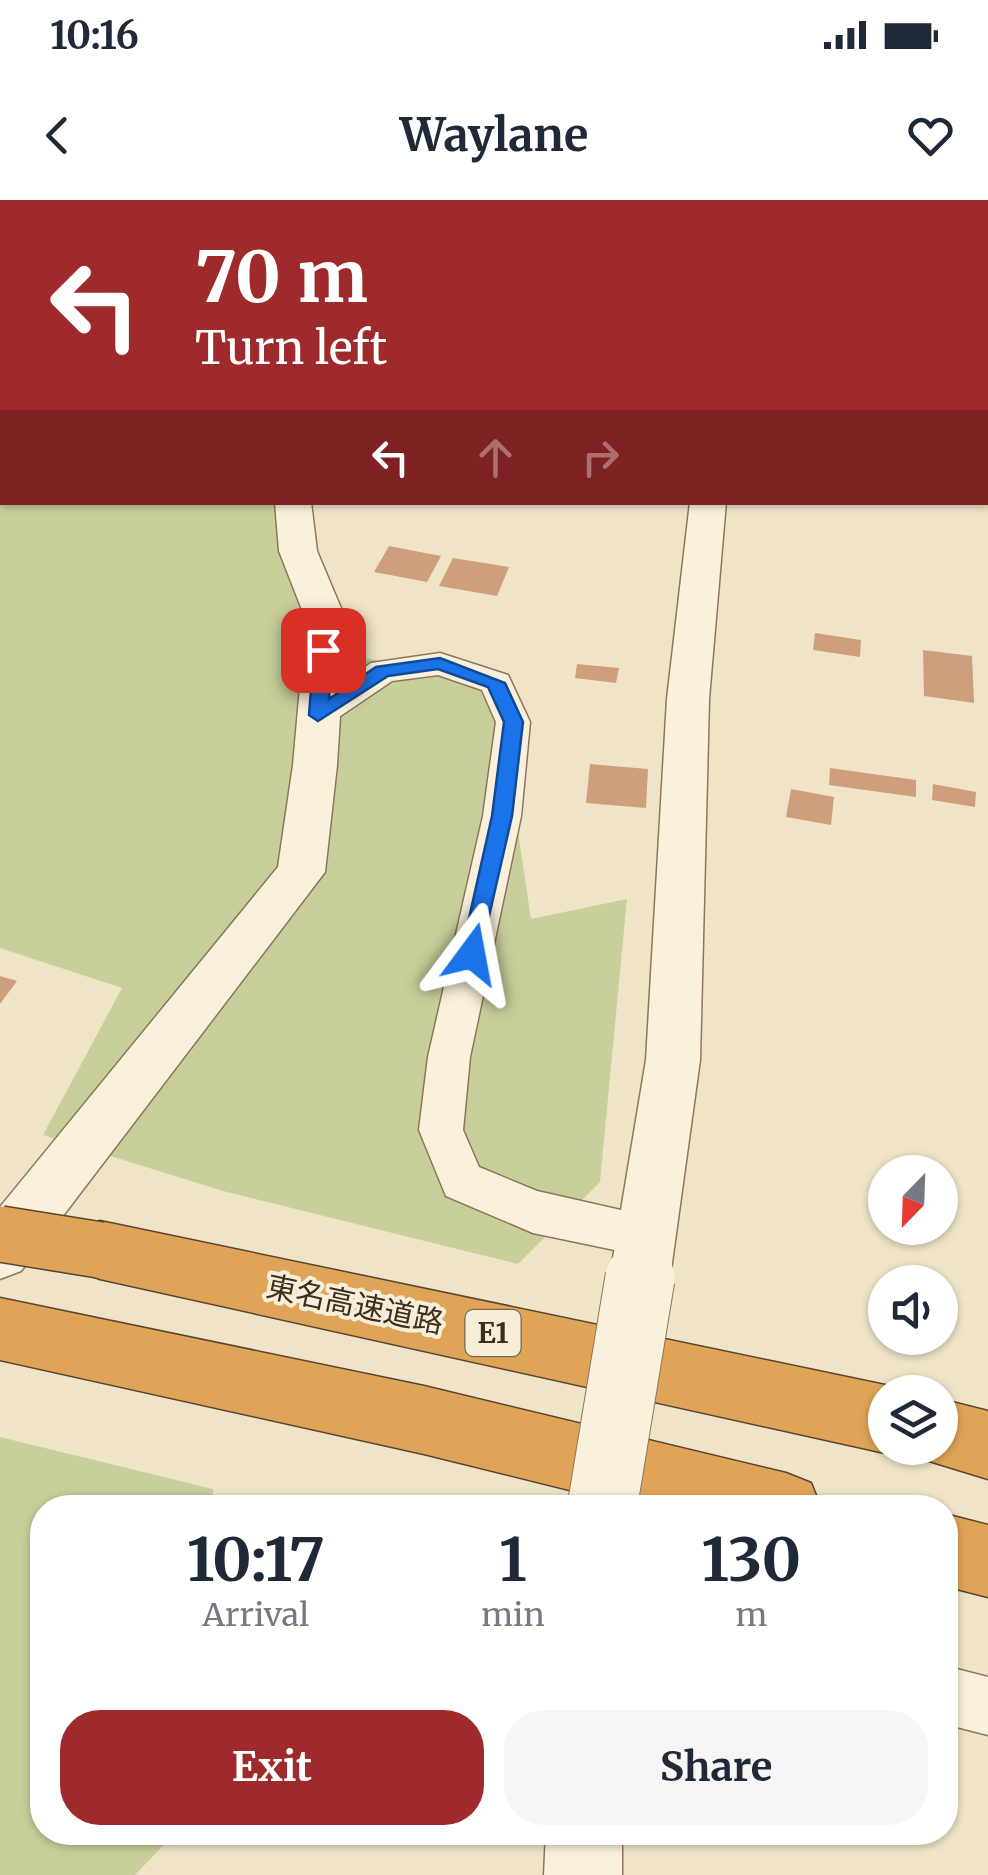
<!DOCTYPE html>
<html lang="en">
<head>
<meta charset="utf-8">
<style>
  :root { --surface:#fff; --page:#f6f6f7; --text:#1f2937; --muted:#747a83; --accent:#9e2a2b }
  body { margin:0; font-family:Merriweather,"Noto Sans JP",serif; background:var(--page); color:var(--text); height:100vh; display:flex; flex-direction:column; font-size:38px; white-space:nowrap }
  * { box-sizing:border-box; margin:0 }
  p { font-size:32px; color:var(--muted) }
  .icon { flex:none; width:55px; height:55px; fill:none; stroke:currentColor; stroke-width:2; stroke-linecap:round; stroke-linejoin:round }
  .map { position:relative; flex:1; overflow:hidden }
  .sheet { position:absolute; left:30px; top:1295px; width:928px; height:350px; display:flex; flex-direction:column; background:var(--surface); border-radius:40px; box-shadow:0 2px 8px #0004 }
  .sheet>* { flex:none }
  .top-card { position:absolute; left:0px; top:0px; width:990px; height:305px; box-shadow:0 2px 8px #0004; background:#9e2a2b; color:#fff; overflow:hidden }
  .needle { width:65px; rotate:203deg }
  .fabs { position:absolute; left:868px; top:955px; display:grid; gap:20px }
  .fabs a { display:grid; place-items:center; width:90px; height:90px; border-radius:50%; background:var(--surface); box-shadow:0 2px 8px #0004; font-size:50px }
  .pin { position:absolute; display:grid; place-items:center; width:85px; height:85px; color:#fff; margin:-42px; border-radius:20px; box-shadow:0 5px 15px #0006 }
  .me { position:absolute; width:110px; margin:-55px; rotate:13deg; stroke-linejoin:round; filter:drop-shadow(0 0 8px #0008) }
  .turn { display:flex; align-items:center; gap:35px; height:210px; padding:0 30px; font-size:45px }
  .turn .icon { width:130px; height:130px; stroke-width:2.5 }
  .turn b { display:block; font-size:70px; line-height:85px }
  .lanes { display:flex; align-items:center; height:95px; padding:0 30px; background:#0003; justify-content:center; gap:50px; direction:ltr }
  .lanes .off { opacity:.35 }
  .eta { display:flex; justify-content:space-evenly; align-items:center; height:170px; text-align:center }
  .eta b { font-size:60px; font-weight:700; line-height:70px }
  .primary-button { display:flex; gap:20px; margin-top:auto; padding:20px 30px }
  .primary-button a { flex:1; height:115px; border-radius:40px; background:var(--accent); color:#fff; font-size:40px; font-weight:700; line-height:115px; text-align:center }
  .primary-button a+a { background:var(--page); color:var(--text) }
  .status { display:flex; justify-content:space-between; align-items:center; height:70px; padding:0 50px; background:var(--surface); direction:ltr }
  .status svg { height:28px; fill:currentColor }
  header { display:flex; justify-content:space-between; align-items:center; height:130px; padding:0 30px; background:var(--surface); font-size:45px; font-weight:700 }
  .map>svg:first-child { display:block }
  .green { fill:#c9cf9b }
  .building { fill:#cf9f7d }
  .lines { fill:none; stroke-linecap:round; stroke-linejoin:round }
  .minor-casing { stroke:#8d765c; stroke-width:3 }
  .tertiary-casing { stroke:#8d765c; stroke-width:3 }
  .motorway-casing { stroke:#5b4430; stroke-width:3 }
  .minor { fill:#faf1dc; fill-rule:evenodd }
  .tertiary { fill:#faf1dc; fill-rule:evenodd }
  .motorway { fill:#e0a458; fill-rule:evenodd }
  .tertiary-bridge-far1-casing { stroke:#8d765c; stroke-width:55; stroke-linecap:butt }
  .tertiary-bridge-casing { stroke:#8d765c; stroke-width:71; stroke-linecap:butt }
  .motorway-bridge-casing { stroke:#5b4430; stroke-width:58; stroke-linecap:butt }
  .tertiary-bridge-far1 { stroke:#faf1dc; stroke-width:52 }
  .tertiary-bridge { stroke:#faf1dc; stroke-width:69 }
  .motorway-bridge { stroke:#e0a458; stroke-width:55 }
  .route { fill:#1a73e8; stroke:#114b97; stroke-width:2.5 }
  .labels { text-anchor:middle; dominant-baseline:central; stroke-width:8; stroke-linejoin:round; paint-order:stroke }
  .shield { fill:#f7eed8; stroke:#756857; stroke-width:2.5 }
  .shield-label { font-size:28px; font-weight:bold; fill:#3d2e20 }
  .street-label { font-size:30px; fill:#3d2e20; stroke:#f7eed8 }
</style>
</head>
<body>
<div class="status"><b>10:16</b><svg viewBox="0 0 49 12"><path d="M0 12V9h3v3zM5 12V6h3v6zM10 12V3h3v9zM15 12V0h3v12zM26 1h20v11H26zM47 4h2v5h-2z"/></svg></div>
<header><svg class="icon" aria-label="back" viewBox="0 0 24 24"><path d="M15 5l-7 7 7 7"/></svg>Waylane<svg class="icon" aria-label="heart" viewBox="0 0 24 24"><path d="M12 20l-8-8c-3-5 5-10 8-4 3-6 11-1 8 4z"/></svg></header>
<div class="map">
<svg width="988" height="1675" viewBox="0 0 988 1675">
  <rect width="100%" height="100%" fill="#f0e4c8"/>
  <g class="green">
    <polygon points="0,0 725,0 2,2 2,302 302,303 323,450 496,483 531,719 627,699 600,982 518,1064 223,991 43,935 122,788 0,748"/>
    <polygon points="0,1237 213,1289 214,1307 42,1308 42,1632 175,1633 135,1675 0,1675"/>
  </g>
  <g class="building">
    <polygon points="389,346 441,356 427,382 374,372"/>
    <polygon points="453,358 509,367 497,396 439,386"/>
    <polygon points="815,433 861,440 860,457 813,450"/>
    <polygon points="923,450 972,456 974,503 924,496"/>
    <polygon points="577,464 619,468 616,483 575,478"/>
    <polygon points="590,564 648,569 646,608 586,603"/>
    <polygon points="830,568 916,580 916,597 829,585"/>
    <polygon points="933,584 976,592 975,607 932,600"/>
    <polygon points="791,589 834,597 831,625 786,617"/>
    <polygon points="0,776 17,781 0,804"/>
  </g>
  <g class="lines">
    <g class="minor-casing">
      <g id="minor">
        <polygon points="440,453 508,475 530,522 521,616 470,857 463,930 479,967 537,991 665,1020 672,1035 665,1050 648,1057 533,1033 446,996 419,930 428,857 483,616 496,522 482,490 438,475 392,481 330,523 318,527 306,523 301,515 306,507 371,463"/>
        <polygon points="945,1466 988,1477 988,1535 945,1524"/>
      </g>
    </g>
    <g class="tertiary-casing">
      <g id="tertiary">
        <polygon points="275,302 311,302 317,351 346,420 337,565 325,672 21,1071 0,1079 0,1007 278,667 293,565 306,420 279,351"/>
        <polygon points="690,302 726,302 709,499 700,860 671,1070 662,1090 641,1098 620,1090 611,1070 646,860 667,499"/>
        <polygon points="546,1632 622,1632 622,1675 544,1675"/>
      </g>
    </g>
    <g class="motorway-casing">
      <g id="motorway">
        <polygon points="100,1021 885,1185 902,1192 885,1192 885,1248 897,1248 885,1253 100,1079 78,1070 69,1050 78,1030"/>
        <polygon points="0,1098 424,1186 786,1273 811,1283 821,1308 642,1308 424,1254 0,1160"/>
        <polygon points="940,1199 988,1211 988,1279 916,1257 912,1248 940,1248"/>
        <polygon points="945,1314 988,1325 988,1397 945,1386"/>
      </g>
    </g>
    <use href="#minor" class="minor"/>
    <use href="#tertiary" class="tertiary"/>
    <use href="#motorway" class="motorway"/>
    <g class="tertiary-bridge-far1-casing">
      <polyline id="tertiary-bridge-far1" points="639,1080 641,1070"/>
    </g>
    <g class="tertiary-bridge-casing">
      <polyline id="tertiary-bridge" points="602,1308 640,1078"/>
    </g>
    <g class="motorway-bridge-casing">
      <polyline id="motorway-bridge" points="0,1034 100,1050"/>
    </g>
    <use href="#tertiary-bridge-far1" class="tertiary-bridge-far1"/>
    <use href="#tertiary-bridge" class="tertiary-bridge"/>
    <use href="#motorway-bridge" class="motorway-bridge"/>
  </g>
  <polygon class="route" points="323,445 332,450 329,499 376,467 440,458 505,483 523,522 512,616 479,760 464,760 461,754 492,616 504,522 488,487 438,469 388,476 318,521 309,515 314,450"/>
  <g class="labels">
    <rect class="shield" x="465.5" y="1110" width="55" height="46" rx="8"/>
    <g class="shield-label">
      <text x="493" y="1133">E1</text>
    </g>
    <g class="street-label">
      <text transform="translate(355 1104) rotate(12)">東名高速道路</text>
    </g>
  </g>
</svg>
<div class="fabs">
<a><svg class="needle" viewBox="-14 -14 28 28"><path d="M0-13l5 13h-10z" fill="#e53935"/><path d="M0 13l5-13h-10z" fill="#747a83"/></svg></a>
<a><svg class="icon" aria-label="sound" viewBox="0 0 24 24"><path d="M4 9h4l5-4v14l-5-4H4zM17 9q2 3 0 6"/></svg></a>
<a><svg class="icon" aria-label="layers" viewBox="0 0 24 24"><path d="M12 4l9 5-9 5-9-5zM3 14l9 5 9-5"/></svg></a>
</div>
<div class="pin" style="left:323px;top:450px;background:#d93025"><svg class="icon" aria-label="arrive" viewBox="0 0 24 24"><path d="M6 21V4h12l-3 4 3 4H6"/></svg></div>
<svg class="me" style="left:472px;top:754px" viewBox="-20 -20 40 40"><path d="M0-17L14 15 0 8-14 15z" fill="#1a73e8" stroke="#fff" stroke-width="4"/></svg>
<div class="top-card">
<div class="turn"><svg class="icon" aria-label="left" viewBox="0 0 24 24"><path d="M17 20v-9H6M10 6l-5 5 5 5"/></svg><div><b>70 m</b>Turn left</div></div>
<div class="lanes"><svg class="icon" aria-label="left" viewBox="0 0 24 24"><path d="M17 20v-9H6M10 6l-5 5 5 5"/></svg><svg class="icon off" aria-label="ahead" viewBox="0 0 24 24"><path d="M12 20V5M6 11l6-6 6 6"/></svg><svg class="icon off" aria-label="right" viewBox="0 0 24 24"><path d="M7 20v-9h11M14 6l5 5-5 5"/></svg></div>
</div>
<section class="sheet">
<div class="eta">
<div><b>10:17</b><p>Arrival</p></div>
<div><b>1</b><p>min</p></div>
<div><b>130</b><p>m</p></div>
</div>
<div class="primary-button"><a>Exit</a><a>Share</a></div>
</section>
</div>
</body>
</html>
